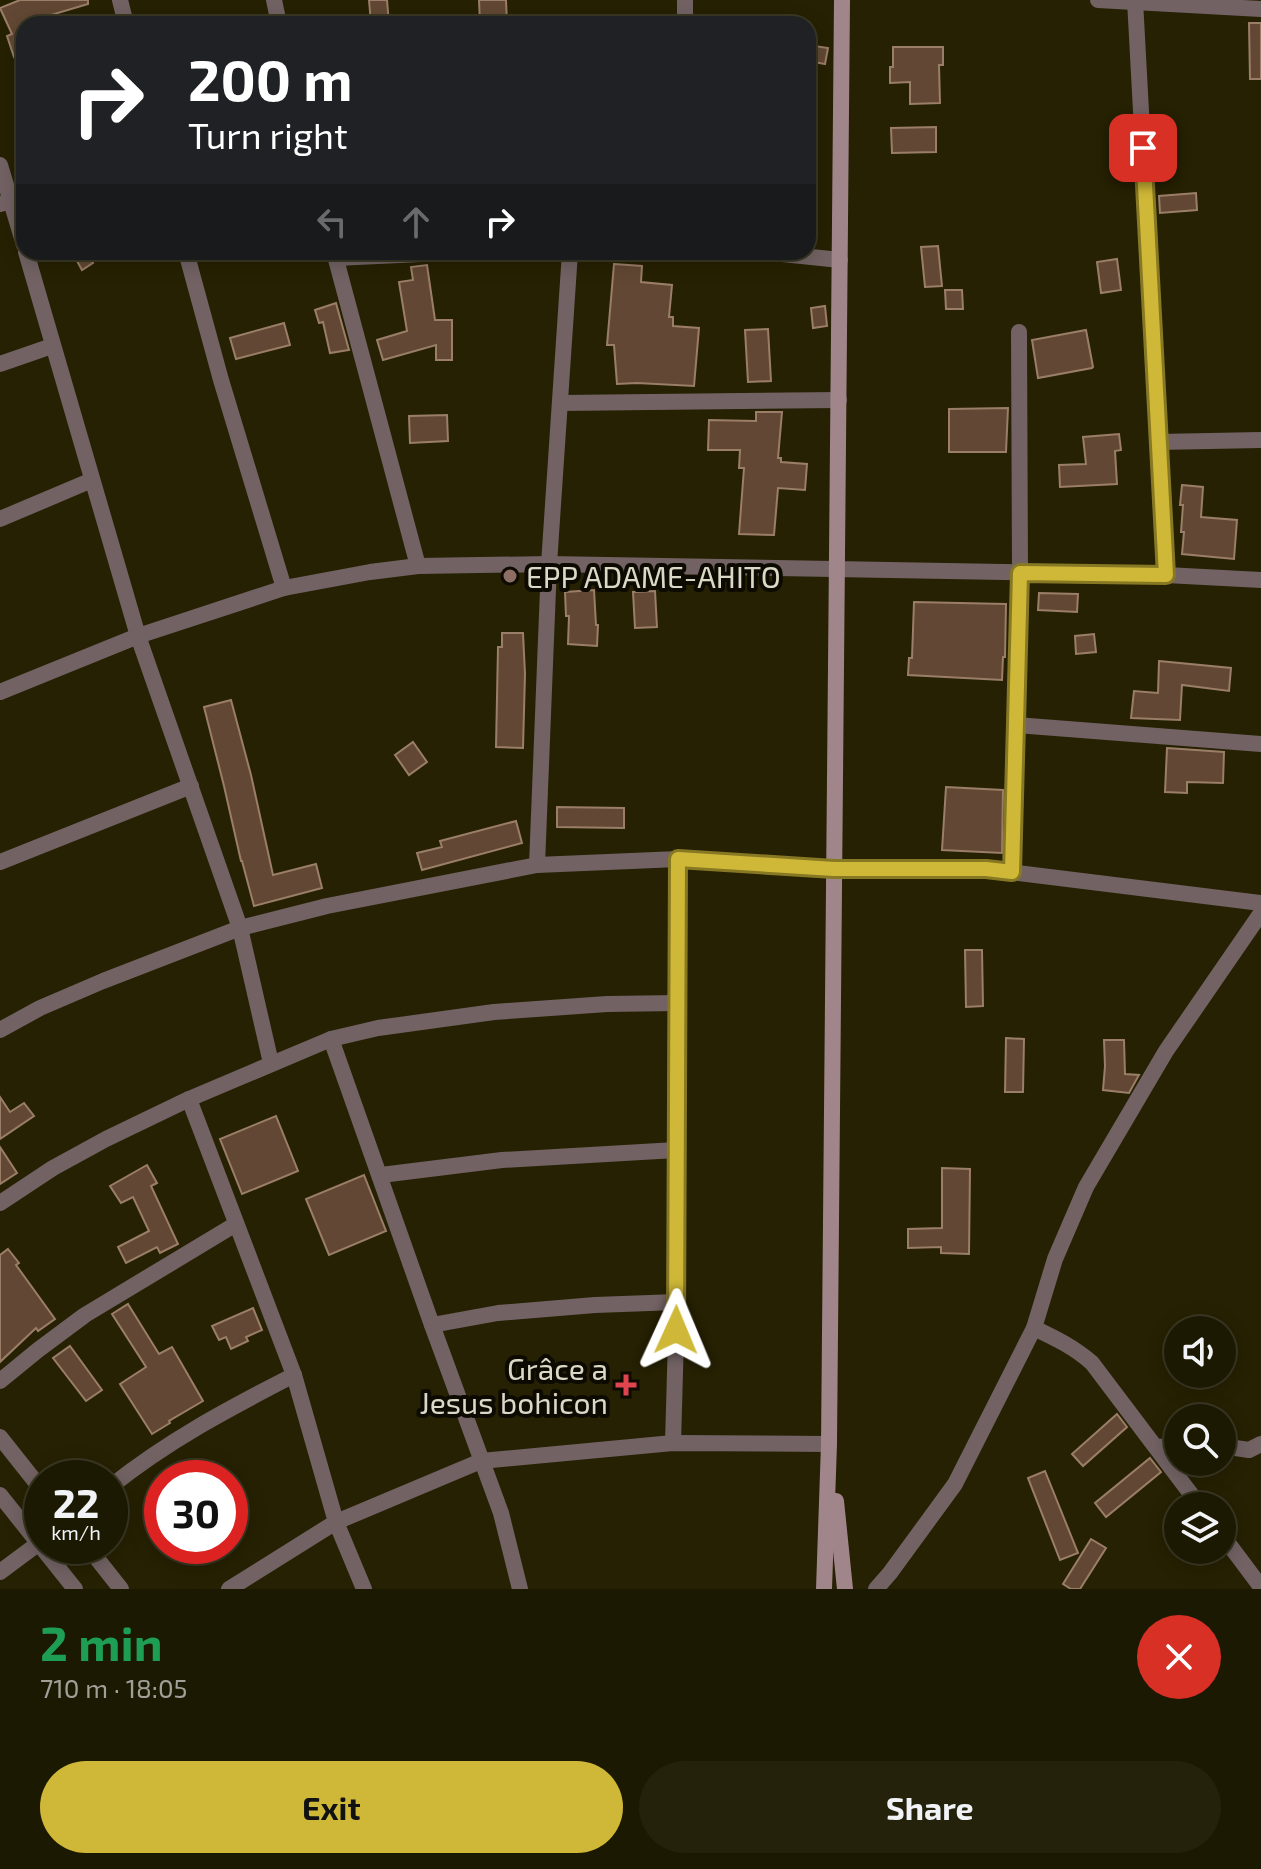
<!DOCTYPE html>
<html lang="en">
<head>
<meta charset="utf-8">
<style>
  :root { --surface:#1c1902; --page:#25220c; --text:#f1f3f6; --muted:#a0a099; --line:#3a3824; --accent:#cfb837 }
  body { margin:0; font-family:"Exo 2",sans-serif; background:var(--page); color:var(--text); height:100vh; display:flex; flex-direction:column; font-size:30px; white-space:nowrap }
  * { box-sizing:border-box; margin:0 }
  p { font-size:26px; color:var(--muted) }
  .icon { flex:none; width:44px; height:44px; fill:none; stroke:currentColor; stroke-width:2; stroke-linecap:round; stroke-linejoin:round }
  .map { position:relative; height:1589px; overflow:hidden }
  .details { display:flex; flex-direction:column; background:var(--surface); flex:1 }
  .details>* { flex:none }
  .guide { position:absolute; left:16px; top:16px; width:800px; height:244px; border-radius:24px; box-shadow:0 4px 20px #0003,0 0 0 2px var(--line); background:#202124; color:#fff; overflow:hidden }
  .controls { position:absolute; left:1164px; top:1316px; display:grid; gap:16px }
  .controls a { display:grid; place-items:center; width:72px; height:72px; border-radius:50%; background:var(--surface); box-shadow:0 4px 20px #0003,0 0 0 2px var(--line); font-size:40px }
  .speed { position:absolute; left:24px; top:1460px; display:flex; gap:16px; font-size:40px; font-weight:700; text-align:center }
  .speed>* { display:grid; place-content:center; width:104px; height:104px; border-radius:50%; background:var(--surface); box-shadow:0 4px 20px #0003,0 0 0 2px var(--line); line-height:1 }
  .speed small { font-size:20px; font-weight:400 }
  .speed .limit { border:12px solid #d22; background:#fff; color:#111 }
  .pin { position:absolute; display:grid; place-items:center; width:68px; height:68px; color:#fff; margin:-34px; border-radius:16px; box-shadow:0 4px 12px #0006 }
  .me { position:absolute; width:88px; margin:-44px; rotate:1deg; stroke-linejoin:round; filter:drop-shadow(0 0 6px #0008) }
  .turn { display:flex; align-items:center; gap:28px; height:168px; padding:0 40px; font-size:36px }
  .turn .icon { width:104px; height:104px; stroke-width:2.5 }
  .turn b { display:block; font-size:56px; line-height:68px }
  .lanes { display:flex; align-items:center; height:76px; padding:0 40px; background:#0003; justify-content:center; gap:40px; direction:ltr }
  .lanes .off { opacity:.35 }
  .round { display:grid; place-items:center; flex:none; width:84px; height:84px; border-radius:42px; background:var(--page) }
  .summary { display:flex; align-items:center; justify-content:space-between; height:136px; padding:0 40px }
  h1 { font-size:48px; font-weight:700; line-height:60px; color:#1e9e55 }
  .button { display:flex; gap:16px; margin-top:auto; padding:16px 40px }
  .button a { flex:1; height:92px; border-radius:48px; background:var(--accent); color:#111; font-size:32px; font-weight:700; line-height:92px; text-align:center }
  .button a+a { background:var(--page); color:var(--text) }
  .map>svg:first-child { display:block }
  .building { fill:#624834; stroke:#9a7e67; stroke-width:2 }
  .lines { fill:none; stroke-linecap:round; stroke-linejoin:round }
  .street { stroke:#726264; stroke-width:16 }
  .secondary { stroke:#a0868a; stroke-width:16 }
  .route-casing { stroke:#877824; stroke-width:20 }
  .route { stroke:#cfb837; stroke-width:14 }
  .education-dot { fill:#8d6e63; stroke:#0d0a02; stroke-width:3 }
  .health-dot { fill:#e0444e; stroke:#0d0a02; stroke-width:3 }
  .labels { text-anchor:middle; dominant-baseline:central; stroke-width:8; stroke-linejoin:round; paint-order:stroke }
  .poi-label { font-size:30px; fill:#dbd8c7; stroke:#0d0a02; text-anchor:start }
</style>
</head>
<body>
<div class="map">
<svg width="1261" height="1589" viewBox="0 0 1261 1589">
  <rect width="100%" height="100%" fill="#262102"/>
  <g class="building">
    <polygon points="20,0 88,0 88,4 24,23 24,63 21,55 14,57 7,36 12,34 0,8"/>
    <polygon points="369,0 387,0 389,24 371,24"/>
    <polygon points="479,0 506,0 507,24 480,24"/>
    <polygon points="1249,23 1261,23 1261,79 1250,79"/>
    <polygon points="808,45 828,48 825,64 808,61"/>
    <polygon points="893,47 943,47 943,65 939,65 940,103 910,104 910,82 890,83 890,67 893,67"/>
    <polygon points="936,127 936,152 892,153 891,128"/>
    <polygon points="1196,193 1197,210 1160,213 1159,196"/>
    <polygon points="938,246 942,286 925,287 921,247"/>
    <polygon points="72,252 87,252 93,263 82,270"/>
    <polygon points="1117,259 1121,290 1101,293 1097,262"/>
    <polygon points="614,264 642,266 641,282 672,285 669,317 673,317 673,326 699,328 694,386 637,383 617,384 614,345 607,345"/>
    <polygon points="427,265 435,320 452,320 452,360 436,360 436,345 383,360 377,340 407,331 399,282 413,280 411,267"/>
    <polygon points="945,290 962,290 963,309 946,309"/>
    <polygon points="336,303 349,350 330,353 323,322 319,323 315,310"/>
    <polygon points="825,306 827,326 813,328 811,308"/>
    <polygon points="284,323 290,345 236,359 230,338"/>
    <polygon points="768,329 771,381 748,382 745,330"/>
    <polygon points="1086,330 1093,367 1092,368 1038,378 1032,340"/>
    <polygon points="1008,408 1006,452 949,452 949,409"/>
    <polygon points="756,412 782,412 778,458 781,458 781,462 807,464 805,490 778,488 774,535 739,534 744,468 739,468 740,450 708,450 709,420 756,421"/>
    <polygon points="447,415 448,441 410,443 409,416"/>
    <polygon points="1119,434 1121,450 1115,451 1117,484 1060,487 1059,465 1086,464 1083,437"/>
    <polygon points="1182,485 1203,487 1201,517 1237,520 1234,559 1182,554 1184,532 1181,532 1183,505 1180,505"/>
    <polygon points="594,590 596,625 598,625 597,646 568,644 569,616 566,616 565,592"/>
    <polygon points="655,591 657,627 635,628 633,592"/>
    <polygon points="1039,593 1078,594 1077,612 1038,610"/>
    <polygon points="914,602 1006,604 1005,657 1003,657 1002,680 908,675 909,658 912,658"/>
    <polygon points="502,633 523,633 525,674 523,748 496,747 498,647 502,647"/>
    <polygon points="1094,634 1096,652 1076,654 1075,636"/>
    <polygon points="1159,661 1231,668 1229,691 1182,685 1180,720 1131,718 1134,691 1158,693"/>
    <polygon points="231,700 251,775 273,875 316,864 322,888 254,906 242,861 241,861 224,786 204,707"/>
    <polygon points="413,742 427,762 409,775 395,755"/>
    <polygon points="1167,748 1224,752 1223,783 1187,782 1187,793 1165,792"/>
    <polygon points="946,787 1003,790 1002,853 942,850"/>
    <polygon points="557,807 624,808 624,828 557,827"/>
    <polygon points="516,821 522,843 422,870 417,853 442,847 440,841"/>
    <polygon points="965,950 982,950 983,1006 966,1007"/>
    <polygon points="1006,1038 1024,1039 1023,1092 1005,1092"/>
    <polygon points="1104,1040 1124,1040 1125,1074 1139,1075 1129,1093 1103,1090 1105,1066"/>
    <polygon points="0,1097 10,1112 24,1103 34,1116 0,1139"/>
    <polygon points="276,1116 298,1171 242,1194 220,1139"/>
    <polygon points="0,1147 17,1173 0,1184"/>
    <polygon points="147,1165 157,1183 151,1186 178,1244 160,1253 157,1247 126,1263 118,1247 149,1231 133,1197 121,1203 110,1186"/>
    <polygon points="942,1168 970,1169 969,1254 941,1253 941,1247 908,1248 908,1229 942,1228"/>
    <polygon points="364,1175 386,1231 329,1255 306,1199"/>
    <polygon points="8,1249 19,1263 16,1265 55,1319 38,1331 36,1328 0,1362 0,1255"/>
    <polygon points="128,1304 159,1354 172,1347 203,1401 169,1421 170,1423 152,1434 120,1384 146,1367 112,1314"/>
    <polygon points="253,1308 262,1330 246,1337 248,1341 231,1349 226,1337 219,1340 212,1326"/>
    <polygon points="70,1346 102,1390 86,1401 53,1358"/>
    <polygon points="1117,1414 1127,1427 1083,1466 1072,1454"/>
    <polygon points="1150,1458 1161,1472 1106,1517 1095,1503"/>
    <polygon points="1045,1471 1078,1553 1060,1560 1028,1478"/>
    <polygon points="1091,1539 1106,1548 1080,1589 1071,1589 1063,1584"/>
  </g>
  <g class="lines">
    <g class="street">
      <polyline points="120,0 126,24"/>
      <polyline points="274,0 279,24"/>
      <polyline points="1098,0 1261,9"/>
      <polyline points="1135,0 1166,575"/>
      <polyline points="685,24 685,0"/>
      <polyline points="0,165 24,245"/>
      <polyline points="0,204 24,197"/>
      <polyline points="26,252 138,636 240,928 271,1063"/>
      <polyline points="186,252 221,380 284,588"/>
      <polyline points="334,252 418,566"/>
      <polyline points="763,252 840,260"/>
      <polyline points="336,258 463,252"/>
      <polyline points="0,364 52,346"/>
      <polyline points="560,403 839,400"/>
      <polyline points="1158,442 1261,440"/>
      <polyline points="0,519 92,480"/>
      <polyline points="0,692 138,636 284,588 370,572 418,566 549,564 1166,575 1261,580"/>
      <polyline points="1016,725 1261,744"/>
      <polyline points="0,862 191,786"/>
      <polyline points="537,865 549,564 570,252"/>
      <polyline points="1012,872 1020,573 1019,332"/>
      <polyline points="0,1030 40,1008 103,981 240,928 327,906 537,865 678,859 834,869 986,869 1261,903"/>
      <polyline points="331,1039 432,1325 501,1513 520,1589"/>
      <polyline points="189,1099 294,1375 336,1522 364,1589"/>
      <polyline points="381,1175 502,1160 676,1150"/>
      <polyline points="0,1203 53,1168 106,1139 189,1099 331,1039 378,1028 494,1012 607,1004 678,1003"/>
      <polyline points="432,1325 498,1313 595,1305 677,1302"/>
      <path d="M1034 1328C1055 1338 1074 1347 1092 1363L1200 1506"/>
      <polyline points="0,1381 38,1350 85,1315 236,1224"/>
      <polyline points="0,1437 42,1490"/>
      <polyline points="673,1443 677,1302 678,859"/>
      <polyline points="1222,1446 1249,1450 1261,1444"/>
      <polyline points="1156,1447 1178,1446"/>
      <path d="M110 1487C169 1440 228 1409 294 1375"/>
      <polyline points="0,1495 75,1589"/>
      <polyline points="1222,1535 1261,1587"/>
      <polyline points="87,1546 121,1589"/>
      <polyline points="0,1572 39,1543"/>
      <polyline points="229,1589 336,1522 481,1461 673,1443 829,1444"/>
      <polyline points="876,1589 890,1573 955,1484 1034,1328 1055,1259 1086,1187 1166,1051 1261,913"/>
    </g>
    <g class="secondary">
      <polyline points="836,1501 845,1589"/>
      <polyline points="824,1589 829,1444 842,0"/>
    </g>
  </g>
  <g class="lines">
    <g class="route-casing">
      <polyline id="route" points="676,1330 678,859 834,869 986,869 1012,872 1020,573 1166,575 1143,148"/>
    </g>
    <use href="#route" class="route"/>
  </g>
  <circle class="education-dot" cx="510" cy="576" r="8"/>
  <path class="health-dot" d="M622 1373h8v8h8v8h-8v8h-8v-8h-8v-8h8z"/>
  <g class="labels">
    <g class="poi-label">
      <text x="526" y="576">EPP ADAME-AHITO</text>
      <text x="608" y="1368" text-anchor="end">Grâce a<tspan x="608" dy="34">Jesus bohicon</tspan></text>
    </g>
  </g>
</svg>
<div class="controls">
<a><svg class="icon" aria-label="sound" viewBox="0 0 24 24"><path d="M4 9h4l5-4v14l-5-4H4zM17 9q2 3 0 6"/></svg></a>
<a><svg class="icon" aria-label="search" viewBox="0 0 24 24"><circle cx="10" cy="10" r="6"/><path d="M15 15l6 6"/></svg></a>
<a><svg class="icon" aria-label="layers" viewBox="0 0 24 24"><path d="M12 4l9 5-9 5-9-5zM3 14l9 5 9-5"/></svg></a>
</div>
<div class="speed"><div>22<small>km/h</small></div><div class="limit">30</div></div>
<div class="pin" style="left:1143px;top:148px;background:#d93025"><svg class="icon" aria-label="arrive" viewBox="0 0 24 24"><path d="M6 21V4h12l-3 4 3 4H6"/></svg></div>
<svg class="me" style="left:676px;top:1330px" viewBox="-20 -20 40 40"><path d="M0-17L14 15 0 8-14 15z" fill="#cfb837" stroke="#fff" stroke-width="4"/></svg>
<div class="guide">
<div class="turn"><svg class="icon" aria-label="right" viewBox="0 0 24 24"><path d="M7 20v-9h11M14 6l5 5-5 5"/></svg><div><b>200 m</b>Turn right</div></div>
<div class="lanes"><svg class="icon off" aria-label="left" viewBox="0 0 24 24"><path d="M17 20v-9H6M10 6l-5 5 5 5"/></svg><svg class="icon off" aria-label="ahead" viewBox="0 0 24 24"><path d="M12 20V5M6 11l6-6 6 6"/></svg><svg class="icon" aria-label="right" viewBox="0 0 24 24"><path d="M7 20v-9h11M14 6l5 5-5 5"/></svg></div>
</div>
</div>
<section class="details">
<div class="summary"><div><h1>2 min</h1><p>710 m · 18:05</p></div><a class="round" style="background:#d93025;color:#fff"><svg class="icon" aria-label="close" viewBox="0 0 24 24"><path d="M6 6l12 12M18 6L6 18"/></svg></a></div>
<div class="button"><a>Exit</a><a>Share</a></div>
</section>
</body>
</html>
